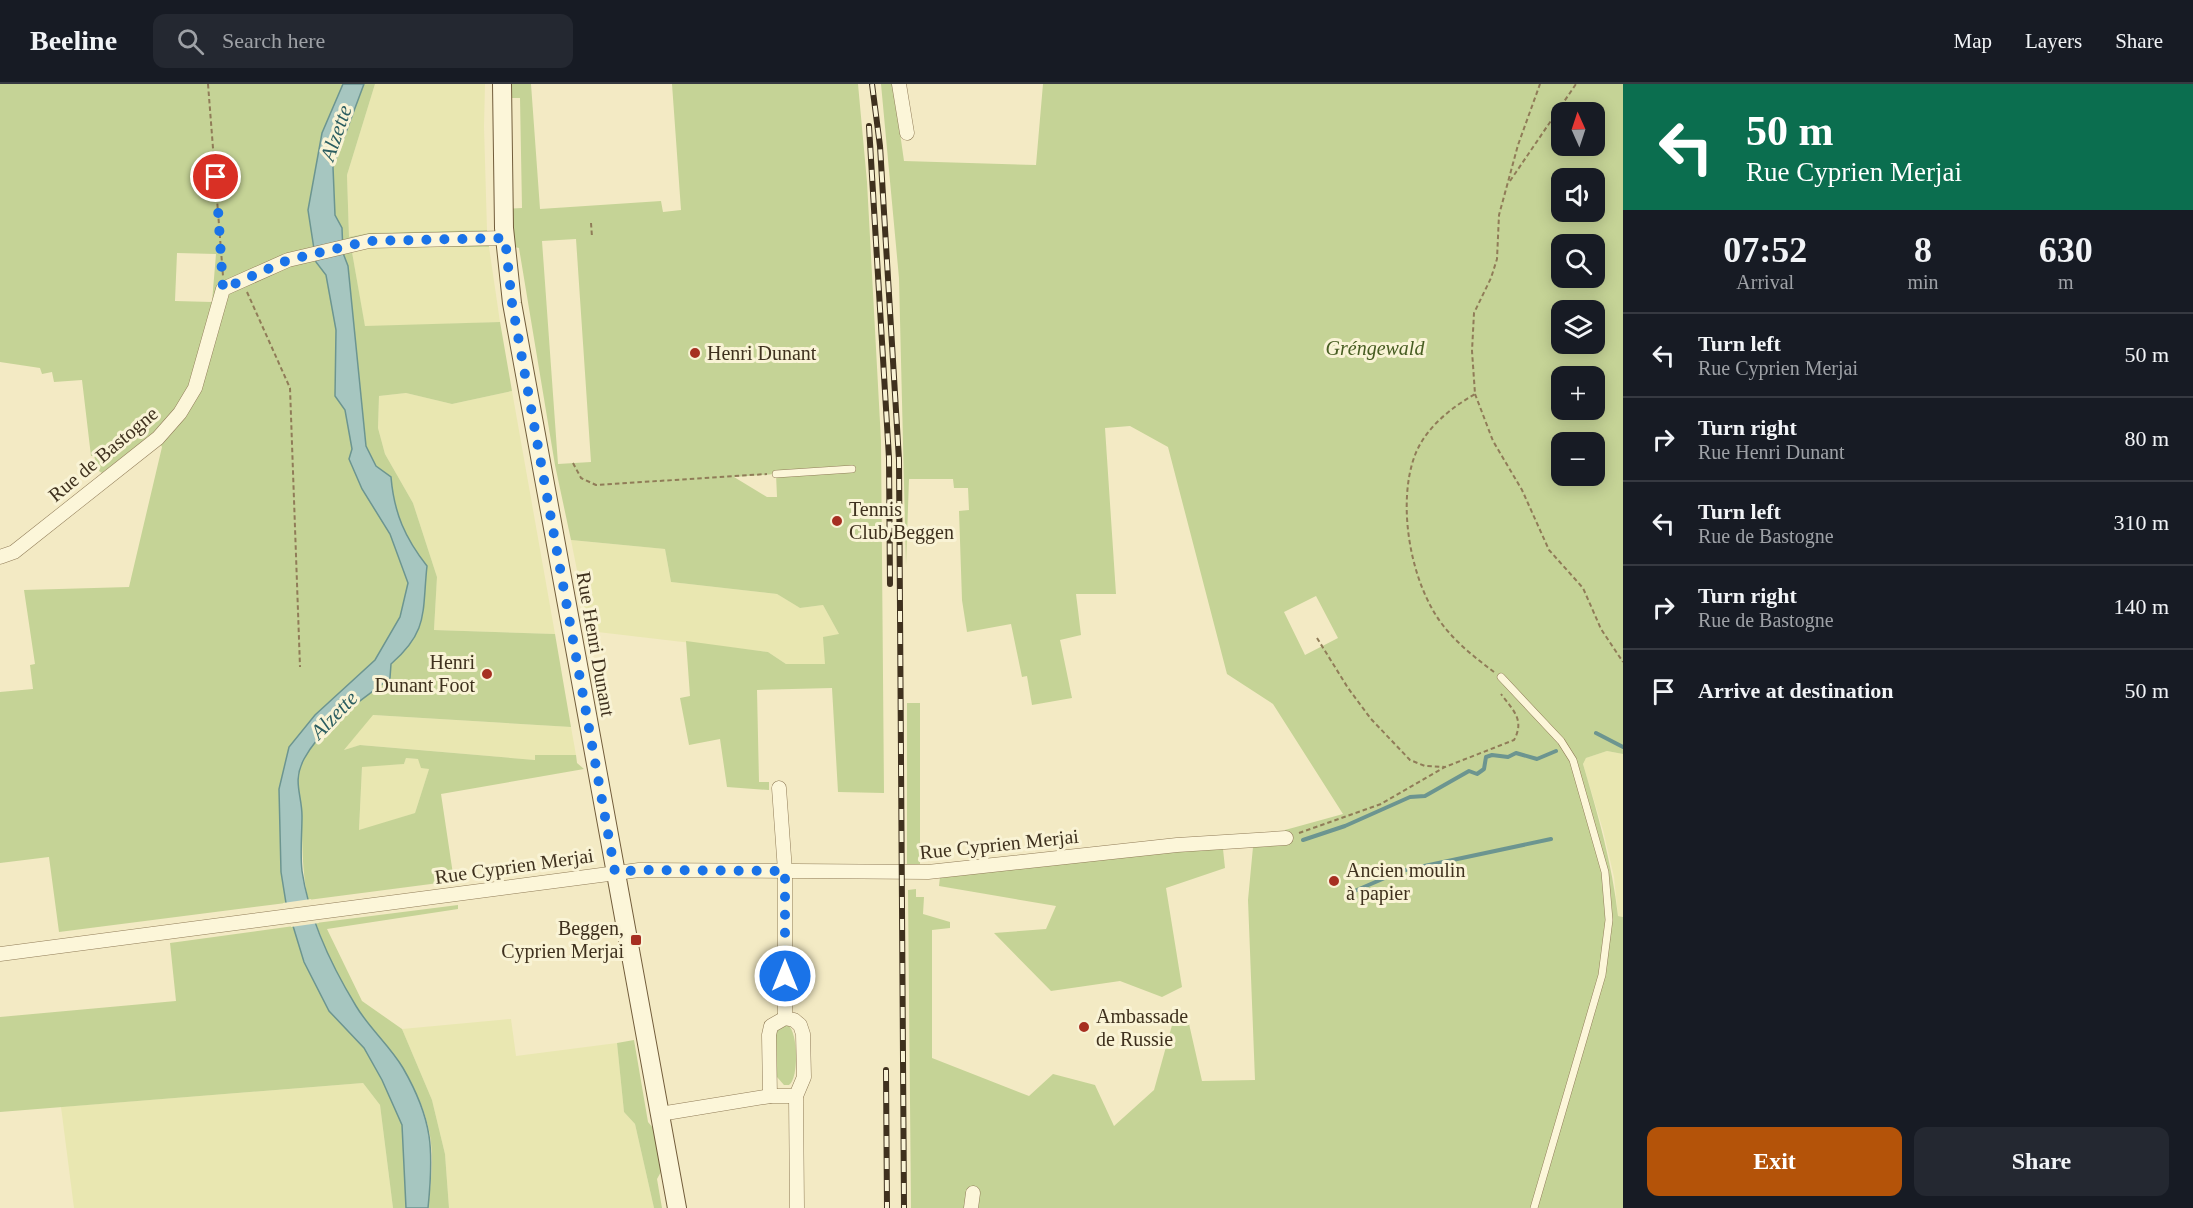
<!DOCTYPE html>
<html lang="en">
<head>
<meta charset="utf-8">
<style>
  :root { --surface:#171b24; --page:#242831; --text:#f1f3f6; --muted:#9ea1a6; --line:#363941; --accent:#b45309 }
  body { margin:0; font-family:"Times New Roman",serif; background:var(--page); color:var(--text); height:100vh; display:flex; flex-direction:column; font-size:22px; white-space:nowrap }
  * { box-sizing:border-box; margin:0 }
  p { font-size:20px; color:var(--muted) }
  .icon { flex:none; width:33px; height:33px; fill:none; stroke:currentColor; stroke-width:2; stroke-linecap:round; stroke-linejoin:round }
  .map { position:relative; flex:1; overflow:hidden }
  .side { display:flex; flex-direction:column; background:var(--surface); width:570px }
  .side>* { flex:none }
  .top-card { background:#0b6e4f; color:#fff; overflow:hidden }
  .needle { width:39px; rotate:357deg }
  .fabs { position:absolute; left:1551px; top:18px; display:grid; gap:12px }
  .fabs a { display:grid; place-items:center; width:54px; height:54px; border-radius:12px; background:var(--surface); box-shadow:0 3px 15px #0003; font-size:30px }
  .pin { position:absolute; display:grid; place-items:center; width:51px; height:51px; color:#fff; margin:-26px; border:3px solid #fff; border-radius:50%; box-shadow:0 2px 6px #0007 }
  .me { position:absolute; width:66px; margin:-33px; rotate:0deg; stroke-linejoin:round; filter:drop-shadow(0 0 4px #0008) }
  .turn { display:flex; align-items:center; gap:21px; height:126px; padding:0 24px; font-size:27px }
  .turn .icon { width:78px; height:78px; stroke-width:2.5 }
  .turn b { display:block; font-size:42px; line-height:51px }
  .eta { display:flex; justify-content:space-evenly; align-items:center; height:102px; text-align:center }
  .eta b { font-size:36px; font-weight:600; line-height:42px }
  .primary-button { display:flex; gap:12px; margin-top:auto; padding:12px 24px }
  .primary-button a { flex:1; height:69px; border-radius:12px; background:var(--accent); color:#fff; font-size:24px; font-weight:600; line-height:69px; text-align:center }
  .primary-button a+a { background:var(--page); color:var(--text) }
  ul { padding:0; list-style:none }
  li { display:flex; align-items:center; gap:18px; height:84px; padding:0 24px; border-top:2px solid var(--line) }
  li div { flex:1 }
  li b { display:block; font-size:22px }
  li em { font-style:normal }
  header { display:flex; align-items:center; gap:36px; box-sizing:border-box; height:84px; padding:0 30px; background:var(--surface); border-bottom:2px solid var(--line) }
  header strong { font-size:28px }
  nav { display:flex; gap:33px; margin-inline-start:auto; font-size:21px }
  .search { width:420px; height:54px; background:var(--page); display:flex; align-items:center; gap:15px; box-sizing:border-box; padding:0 21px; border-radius:12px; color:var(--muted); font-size:22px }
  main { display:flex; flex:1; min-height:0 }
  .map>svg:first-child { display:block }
  .farmland { fill:#e9e7b1 }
  .green { fill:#c5d396; fill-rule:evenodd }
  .water { fill:#a6c6c0; stroke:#6c9590; stroke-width:1.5 }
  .pier { fill:#f3eac4 }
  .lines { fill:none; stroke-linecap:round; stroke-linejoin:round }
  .stream { stroke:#6c9590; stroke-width:4 }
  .lane-casing { stroke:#907c58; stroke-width:8 }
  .street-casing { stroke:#907c58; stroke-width:15 }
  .secondary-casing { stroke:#725d3b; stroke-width:20 }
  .path { stroke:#907c58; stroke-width:2; stroke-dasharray:4.5 3; stroke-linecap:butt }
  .lane { stroke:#fcf6d9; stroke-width:7 }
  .street { stroke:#fcf6d9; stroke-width:14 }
  .secondary { stroke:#fcf6d9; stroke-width:18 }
  .rail-casing { stroke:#3f311e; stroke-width:6 }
  .rail { stroke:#f9f3d5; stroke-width:4; stroke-dasharray:11; stroke-linecap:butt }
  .route { stroke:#1a73e8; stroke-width:10; stroke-dasharray:0 18 }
  .poi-dot { fill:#a62f21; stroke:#f9f3d5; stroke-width:2 }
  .labels { text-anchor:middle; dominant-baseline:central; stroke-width:6; stroke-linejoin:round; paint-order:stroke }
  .park-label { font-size:20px; font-style:italic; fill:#475d22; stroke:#f9f3d5 }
  .poi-label { font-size:20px; fill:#3f311e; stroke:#f9f3d5; text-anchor:start }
  .street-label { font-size:20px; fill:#3f311e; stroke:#f9f3d5 }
  .water-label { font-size:21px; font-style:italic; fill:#2b5d60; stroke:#f9f3d5 }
</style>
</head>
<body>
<header>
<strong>Beeline</strong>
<div class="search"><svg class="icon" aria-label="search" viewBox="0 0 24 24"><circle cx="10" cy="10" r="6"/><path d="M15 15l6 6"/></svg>Search here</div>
<nav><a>Map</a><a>Layers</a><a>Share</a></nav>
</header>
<main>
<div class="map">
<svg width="1623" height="1124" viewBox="0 0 1623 1124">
  <rect width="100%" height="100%" fill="#f3eac4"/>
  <g class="farmland">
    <polygon points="375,0 485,0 484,43 487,146 369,149 349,153 347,91"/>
    <polygon points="371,163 489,163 500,238 365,243 352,168"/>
    <polygon points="512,307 555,550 434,546 437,493 413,419 385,370 378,344 379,312 406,309 452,320"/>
    <polygon points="571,456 665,465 671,498 777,510 800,524 823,521 839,550 826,580 786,580 768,568 589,547"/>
    <polygon points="372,631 571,643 576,671 535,671 535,676 361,661 344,666"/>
    <polygon points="1607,667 1623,670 1623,833 1618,832 1614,793 1603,746 1583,680 1586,674"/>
    <polygon points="406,674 418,675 429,685 415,729 359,747 362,682 404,680"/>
    <polygon points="511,935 516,972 617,959 624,1028 635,1040 654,1124 449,1124 445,1070 432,1016 402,945"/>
    <polygon points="363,999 380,1021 393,1124 74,1124 61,1023"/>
  </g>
  <g class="green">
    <path d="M0 0H343L322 49 316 178 326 191 336 246 335 312 345 326 362 405 390 450 408 499 400 533 375 576 315 631 279 705 281 788 286 819 59 848 49 773 0 779V608L33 605 30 581 35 580 24 506 129 503 162 363 154 348 102 389 99 387 94 372H91L82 296 54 298 52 288 42 290 40 284 0 278ZM177 169 216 170 212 218 175 217Z"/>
    <path d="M364 0H375L347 91 349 153 369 149 487 146 489 163H371L352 168 365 242 500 238 512 307 452 320 406 309 379 312 378 344 385 370 413 419 437 493 434 546 555 550 571 643 373 631 344 666 360 661 535 676V671H576L577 679 584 685 441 710 454 797 308 816C302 787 302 759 302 729 302 720 295 711 296 702 297 657 358 619 390 594L391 580C429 547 422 528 427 482 405 454 394 429 391 393L376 382 366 362 348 182 343 169 342 144 335 131 333 83ZM406 674 418 675 421 684 429 685 415 729 359 746 362 683 404 680Z"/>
    <path d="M502 0H531L540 125 661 117 663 128 681 126 672 0H858L867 98 881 357 884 709 838 708 832 604 757 606 759 698H769V706L727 703 720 655 689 661 680 614 690 612 686 557 768 568 786 580H825L823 553 839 550 823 521 800 524 777 510 671 498 665 465 571 456 555 381 519 164 506 161 504 125 522 124 520 14H502ZM576 155 591 378 558 380 542 157ZM776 390 777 413H767L734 393Z"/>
    <path d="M881 0H893L904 77 1036 81 1043 0H1623V670L1607 667 1586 674 1583 680C1598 731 1612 779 1618 832L1623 833V1124H911L908 806 916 805V813H924L923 830 950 838V844L932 846V974L1029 1012 1053 990 1095 1001 1114 1042 1154 1006 1174 934 1187 931 1202 997 1255 996 1248 816 1253 763 1265 762 1286 754 1285 746 1343 730 1273 620 1227 590 1168 363 1130 342 1105 344 1116 510H1076L1081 551 1060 556 1072 614 1032 621 1027 592 1022 593 1011 540 967 548 962 516 959 427 969 426 968 404H954L953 395H909L906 482 899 194ZM1562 28H1594V62H1562ZM1562 94H1594V128H1562ZM1562 160H1594V194H1562ZM1562 226H1594V260H1562ZM1562 292H1594V326H1562ZM1562 358H1594V392H1562ZM1316 512 1338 554 1305 571 1284 528Z"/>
    <rect x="907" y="619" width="13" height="161"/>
    <polygon points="1223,765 1225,784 1166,804 1182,903 1162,913 1120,897 1051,907 994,849 1046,845 1056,822 939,802 940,793 1177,766"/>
    <path d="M458 821V825L327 845 362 917 402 945 432 1016 445 1070 449 1124H428C431 1096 435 1070 428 1042 418 997 384 962 358 926 340 901 326 868 316 839Z"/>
    <polygon points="294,842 304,878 329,927 364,964 382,996 402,1041 406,1124 393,1124 380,1021 363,999 0,1028 0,933 176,917 170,859"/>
    <path d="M788 941C798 948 799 994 789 1001H784L777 993 776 950 778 945Z"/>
    <polygon points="634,956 648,1038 653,1044 662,1086 657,1095 662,1124 654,1124 635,1040 624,1028 617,959"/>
  </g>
  <path class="water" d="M343 0H364L333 83 335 131 342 144 343 169 348 182 366 362 376 382 391 393C394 429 405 454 427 482 422 528 429 547 391 580L390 594C360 618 323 640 304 675 292 698 302 710 302 732 302 750 300 769 302 787 309 835 331 881 356 922 369 944 390 962 403 984 433 1036 434 1066 428 1124H406L402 1041 382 996 364 964 329 927 304 878 286 819 281 788 279 705 289 663 315 631 375 576 400 533 408 499 390 450 362 405 349 375 352 365 345 326 335 312 336 246 326 191 316 178 308 126 322 49Z"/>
  <polygon class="pier" points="311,815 319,839 291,843 283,819"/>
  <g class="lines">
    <g class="stream">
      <polyline points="1596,649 1623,663"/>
      <polyline points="1303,756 1345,742 1410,713 1425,712 1469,687 1477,690 1484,685 1486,673 1492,671 1508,673 1516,669 1537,675 1556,667"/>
      <polyline points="1350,809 1401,787 1551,755"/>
    </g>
    <g class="lane-casing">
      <g id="lane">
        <polyline points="776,390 852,385"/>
        <polyline points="1501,593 1561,657 1573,676 1605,788 1609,836 1602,891 1534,1124"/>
      </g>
    </g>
    <g class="street-casing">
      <g id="street">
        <polyline points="899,0 907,49"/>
        <polyline points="0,473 14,468 158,354 180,329 195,304 223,205 288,176 369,157 505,154"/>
        <polyline points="779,704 785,787 785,934"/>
        <polyline points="0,870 639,786 928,788 1177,761 1286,754"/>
        <polyline points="770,1012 769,951 771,942 785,934 794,936 800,941 803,950 804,993 796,1012 797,1124"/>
        <polyline points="660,1030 770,1012 796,1012"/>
        <polyline points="971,1124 973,1109"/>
      </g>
    </g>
    <g class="secondary-casing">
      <polyline id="secondary" points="502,0 504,144 512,219 677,1124"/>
    </g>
    <g class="path">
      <polyline points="208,0 223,192"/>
      <polyline points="1510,97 1576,0"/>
      <polyline points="591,139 592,153"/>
      <polyline points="247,208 290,304 300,583"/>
      <polyline points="1475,310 1493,357 1522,406 1549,466 1583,504 1601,545 1623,578"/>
      <polyline points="573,379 581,394 596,401 767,390"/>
      <polyline points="1317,554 1348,604 1371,635 1410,676 1425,682 1445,683"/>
      <path d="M1494 588C1477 575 1460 562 1446 545 1411 504 1396 421 1415 371 1426 343 1451 324 1475 310L1472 267 1474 229 1491 194 1497 175 1499 131 1518 61 1540 0"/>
      <path d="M1299 749 1381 720 1445 683 1514 656C1525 636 1513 626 1501 610"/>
    </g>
    <use href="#lane" class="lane"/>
    <use href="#street" class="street"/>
    <use href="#secondary" class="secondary"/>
    <g class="rail-casing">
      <g id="rail">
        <polyline points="872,0 880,62 899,376 904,1124"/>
        <polyline points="869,42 889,374 890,500"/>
        <polyline points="886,986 887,1124"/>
      </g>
    </g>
    <use href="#rail" class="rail"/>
  </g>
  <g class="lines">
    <polyline class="route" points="216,93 223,205 288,176 369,157 505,154 512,219 615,788 639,786 785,787 785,892"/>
  </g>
  <g class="poi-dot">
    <circle cx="695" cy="269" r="6"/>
    <circle cx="837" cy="437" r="6"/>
    <circle cx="487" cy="590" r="6"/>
    <circle cx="1334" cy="797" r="6"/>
    <rect x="630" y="850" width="12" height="12" rx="3"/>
    <circle cx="1084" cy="943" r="6"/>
  </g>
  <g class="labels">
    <g class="park-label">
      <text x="1375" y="264">Gréngewald</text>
    </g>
    <g class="poi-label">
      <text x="707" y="269">Henri Dunant</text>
      <text x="849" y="425">Tennis<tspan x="849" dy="23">Club Beggen</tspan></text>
      <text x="475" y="578" text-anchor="end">Henri<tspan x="475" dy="23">Dunant Foot</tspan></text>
      <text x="1346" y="786">Ancien moulin<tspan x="1346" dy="23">à papier</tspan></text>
      <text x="624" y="844" text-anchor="end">Beggen,<tspan x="624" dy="23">Cyprien Merjai</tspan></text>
      <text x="1096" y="932">Ambassade<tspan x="1096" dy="23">de Russie</tspan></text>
    </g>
    <g class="street-label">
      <text transform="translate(103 370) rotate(-40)">Rue de Bastogne</text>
      <text transform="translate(596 560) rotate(80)">Rue Henri Dunant</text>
      <text transform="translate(999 760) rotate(-6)">Rue Cyprien Merjai</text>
      <text transform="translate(514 782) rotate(-8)">Rue Cyprien Merjai</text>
    </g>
    <g class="water-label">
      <text transform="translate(336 49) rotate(-71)">Alzette</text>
      <text transform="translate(334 631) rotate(-46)">Alzette</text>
    </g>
  </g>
</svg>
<div class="fabs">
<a><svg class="needle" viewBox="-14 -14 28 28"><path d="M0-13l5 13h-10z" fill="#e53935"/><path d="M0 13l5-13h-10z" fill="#9ea1a6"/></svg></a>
<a><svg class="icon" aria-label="sound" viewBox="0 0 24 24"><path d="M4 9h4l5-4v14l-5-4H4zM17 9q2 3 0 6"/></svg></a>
<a><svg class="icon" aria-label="search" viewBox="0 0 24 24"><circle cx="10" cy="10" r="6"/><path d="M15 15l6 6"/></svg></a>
<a><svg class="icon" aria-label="layers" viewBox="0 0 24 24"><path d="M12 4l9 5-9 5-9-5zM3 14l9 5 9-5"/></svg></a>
<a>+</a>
<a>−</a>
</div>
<div class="pin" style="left:216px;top:93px;background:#d93025"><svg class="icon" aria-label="arrive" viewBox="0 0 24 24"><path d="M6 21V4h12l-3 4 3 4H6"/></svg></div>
<svg class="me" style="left:785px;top:892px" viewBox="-20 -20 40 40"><circle r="17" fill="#1a73e8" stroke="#fff" stroke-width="3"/><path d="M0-11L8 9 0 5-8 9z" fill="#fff"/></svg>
</div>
<section class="side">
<div class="top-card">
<div class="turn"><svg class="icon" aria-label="left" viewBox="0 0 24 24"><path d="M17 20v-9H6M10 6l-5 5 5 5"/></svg><div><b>50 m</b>Rue Cyprien Merjai</div></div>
</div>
<div class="eta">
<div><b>07:52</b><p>Arrival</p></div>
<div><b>8</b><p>min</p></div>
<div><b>630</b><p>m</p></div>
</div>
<ul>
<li><svg class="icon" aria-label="left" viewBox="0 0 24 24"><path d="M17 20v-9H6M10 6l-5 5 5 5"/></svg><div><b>Turn left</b><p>Rue Cyprien Merjai</p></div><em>50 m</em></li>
<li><svg class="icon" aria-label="right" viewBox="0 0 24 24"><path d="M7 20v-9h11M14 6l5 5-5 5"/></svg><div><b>Turn right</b><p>Rue Henri Dunant</p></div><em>80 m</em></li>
<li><svg class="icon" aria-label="left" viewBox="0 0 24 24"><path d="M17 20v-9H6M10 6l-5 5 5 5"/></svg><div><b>Turn left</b><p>Rue de Bastogne</p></div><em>310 m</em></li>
<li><svg class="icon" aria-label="right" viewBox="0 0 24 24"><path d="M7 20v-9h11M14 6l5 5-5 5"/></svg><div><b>Turn right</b><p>Rue de Bastogne</p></div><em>140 m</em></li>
<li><svg class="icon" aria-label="arrive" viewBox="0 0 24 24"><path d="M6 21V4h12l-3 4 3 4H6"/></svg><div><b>Arrive at destination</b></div><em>50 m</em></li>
</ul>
<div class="primary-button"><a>Exit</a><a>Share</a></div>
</section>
</main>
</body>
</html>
